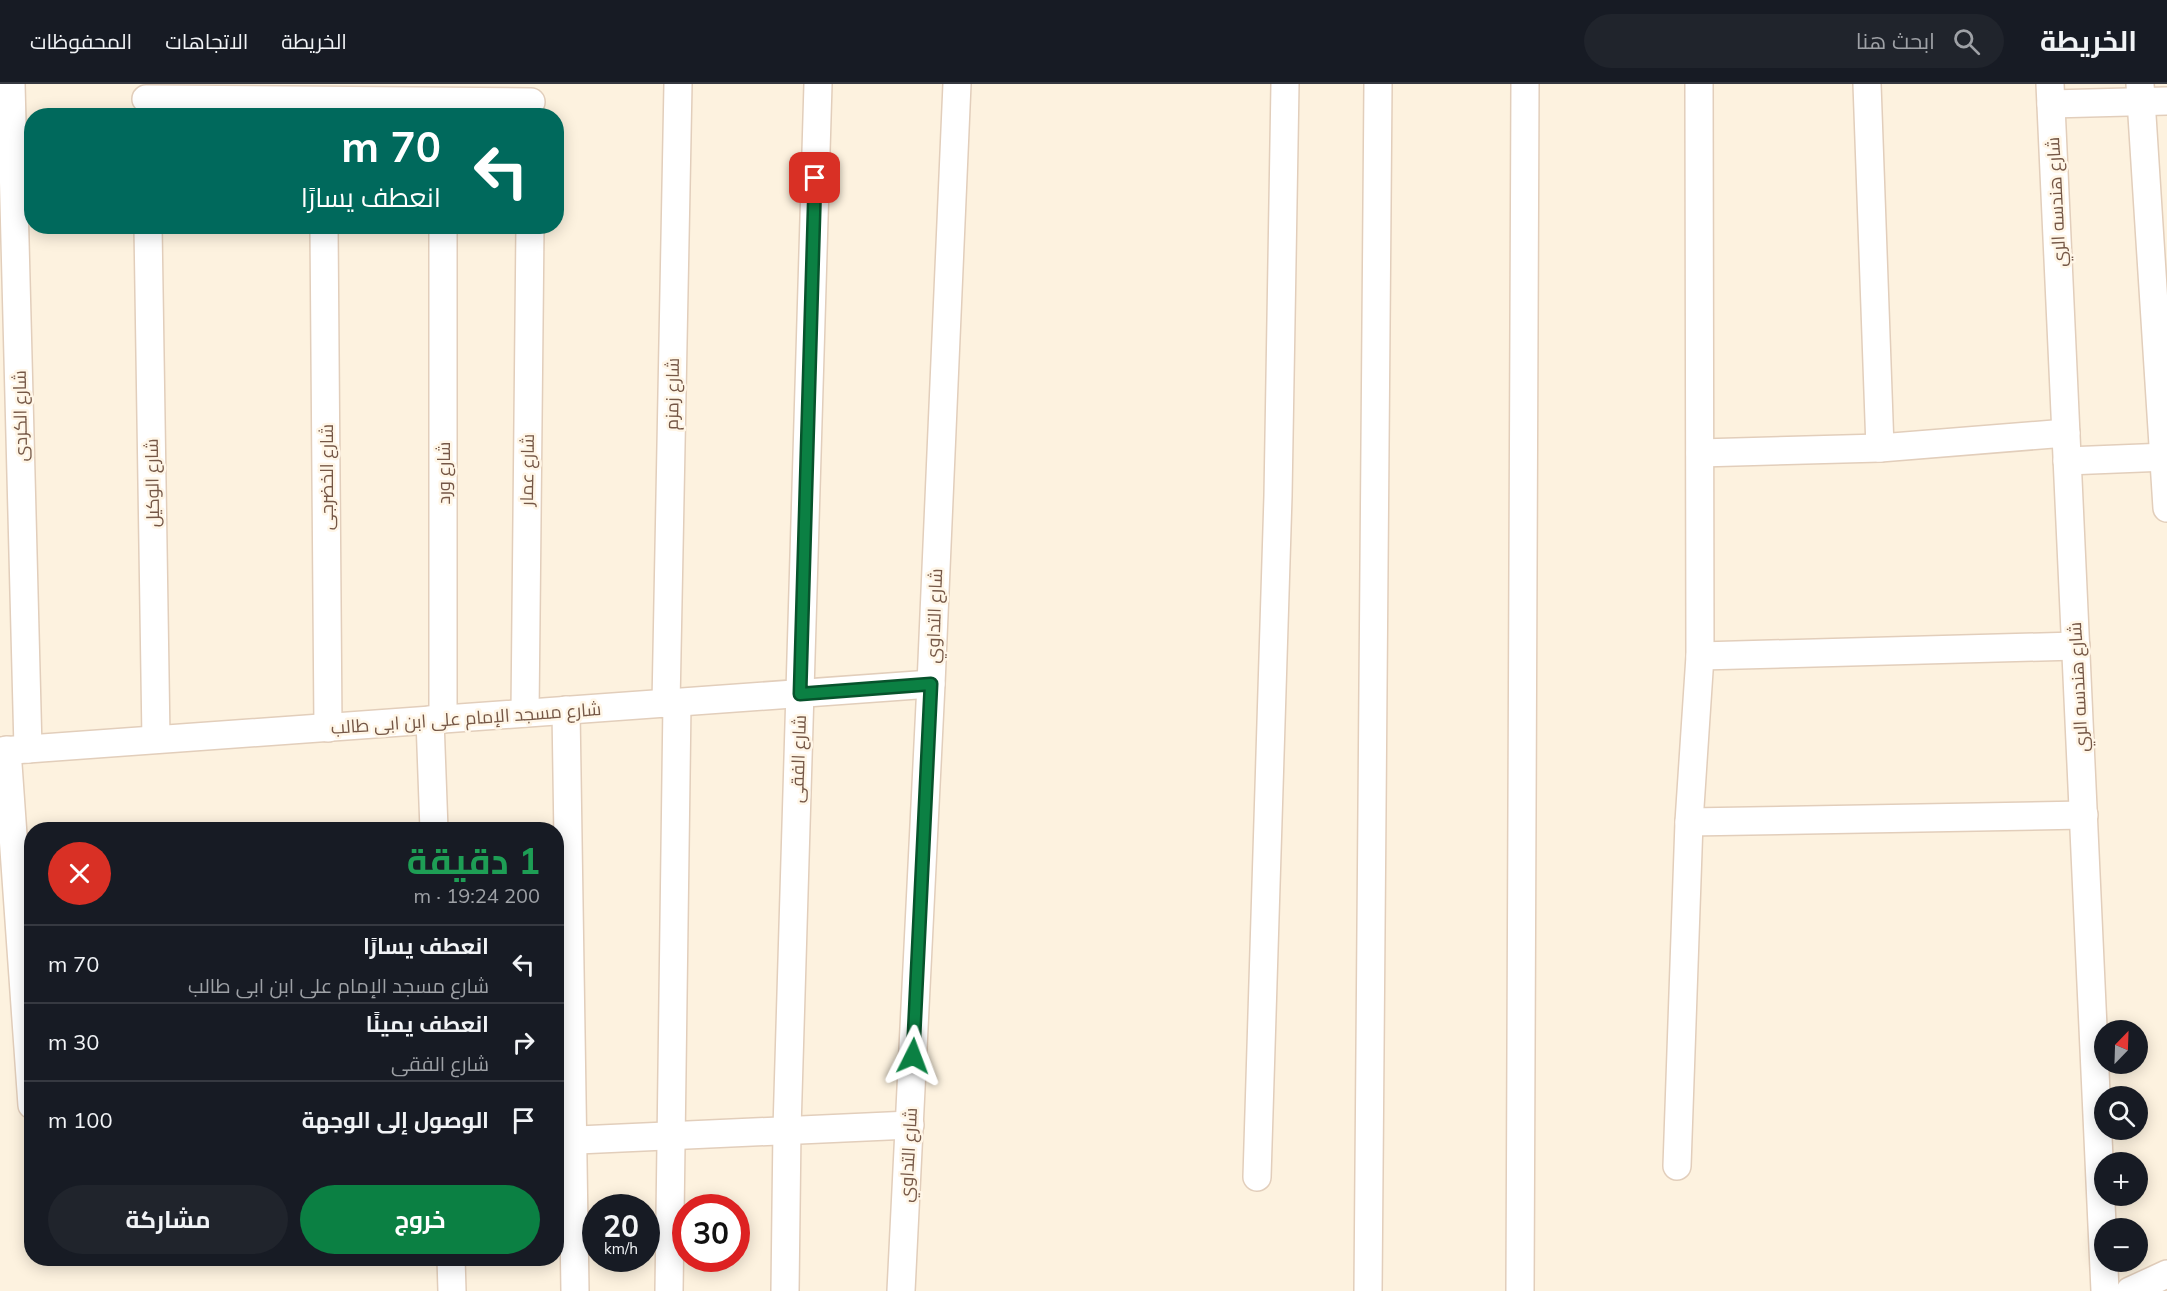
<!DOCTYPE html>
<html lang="ar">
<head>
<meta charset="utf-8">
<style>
  :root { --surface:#171b24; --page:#20242c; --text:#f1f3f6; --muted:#9ea1a6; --line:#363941; --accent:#0b8043 }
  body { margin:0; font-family:Mulish,Cairo,sans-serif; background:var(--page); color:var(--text); direction:rtl; height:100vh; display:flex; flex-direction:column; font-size:22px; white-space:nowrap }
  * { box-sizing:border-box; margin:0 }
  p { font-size:20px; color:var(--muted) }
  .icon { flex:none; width:33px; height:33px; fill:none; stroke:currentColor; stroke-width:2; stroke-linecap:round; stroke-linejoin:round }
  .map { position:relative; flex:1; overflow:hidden; direction:ltr }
  .sheet { position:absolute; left:24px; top:738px; width:540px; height:444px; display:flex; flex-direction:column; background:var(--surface); border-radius:24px; box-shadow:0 3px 15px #0003; direction:rtl }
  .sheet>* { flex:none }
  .banner { position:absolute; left:24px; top:24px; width:540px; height:126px; border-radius:24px; box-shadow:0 3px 15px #0003; direction:rtl; background:#00695c; color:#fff; overflow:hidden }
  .needle { width:39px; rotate:23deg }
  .fabs { position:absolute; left:2094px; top:936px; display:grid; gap:12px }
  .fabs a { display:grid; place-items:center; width:54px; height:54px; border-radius:50%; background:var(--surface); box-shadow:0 3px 15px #0003; font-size:30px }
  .speed { position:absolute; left:582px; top:1110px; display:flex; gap:12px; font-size:30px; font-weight:700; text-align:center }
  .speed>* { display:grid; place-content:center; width:78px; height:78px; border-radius:50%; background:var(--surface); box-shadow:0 3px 15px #0003; line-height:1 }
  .speed small { font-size:15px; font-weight:400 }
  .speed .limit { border:9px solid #d22; background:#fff; color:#111 }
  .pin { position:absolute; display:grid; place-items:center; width:51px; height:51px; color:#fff; margin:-26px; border-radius:12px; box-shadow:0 3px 9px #0006 }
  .me { position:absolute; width:66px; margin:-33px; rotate:3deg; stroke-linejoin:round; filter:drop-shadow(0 0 4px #0008) }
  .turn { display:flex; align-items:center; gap:21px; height:126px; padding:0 24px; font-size:27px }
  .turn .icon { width:78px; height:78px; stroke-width:2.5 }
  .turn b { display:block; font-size:42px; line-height:51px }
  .round { display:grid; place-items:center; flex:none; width:63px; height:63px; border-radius:32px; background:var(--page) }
  .headline { display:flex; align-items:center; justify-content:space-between; height:102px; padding:0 24px }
  h1 { font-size:36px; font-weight:700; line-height:45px; color:#1e9e55 }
  .primary-button { display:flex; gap:12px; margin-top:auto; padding:12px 24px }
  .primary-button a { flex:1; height:69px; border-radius:36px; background:var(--accent); color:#fff; font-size:24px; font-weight:700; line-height:69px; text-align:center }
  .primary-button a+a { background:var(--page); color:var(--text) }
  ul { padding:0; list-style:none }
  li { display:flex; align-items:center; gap:18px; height:78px; padding:0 24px; border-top:2px solid var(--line) }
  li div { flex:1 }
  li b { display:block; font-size:22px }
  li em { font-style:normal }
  header { display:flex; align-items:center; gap:36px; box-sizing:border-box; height:84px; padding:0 30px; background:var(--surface); border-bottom:2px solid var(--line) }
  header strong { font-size:28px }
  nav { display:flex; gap:33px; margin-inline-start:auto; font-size:21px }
  .search { width:420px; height:54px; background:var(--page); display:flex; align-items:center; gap:15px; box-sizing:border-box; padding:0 21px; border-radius:33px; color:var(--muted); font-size:22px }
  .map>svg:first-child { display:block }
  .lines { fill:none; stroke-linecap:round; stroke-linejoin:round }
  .minor-casing { stroke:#e2cebb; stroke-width:30 }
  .minor { stroke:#fff; stroke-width:27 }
  .route-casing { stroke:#07532c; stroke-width:15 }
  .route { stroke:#0b8043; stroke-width:10 }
  .labels { text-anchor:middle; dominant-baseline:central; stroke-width:5; stroke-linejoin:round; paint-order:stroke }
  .street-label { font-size:18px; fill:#755746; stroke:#fff6e7 }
</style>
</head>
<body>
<header>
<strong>الخريطة</strong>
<div class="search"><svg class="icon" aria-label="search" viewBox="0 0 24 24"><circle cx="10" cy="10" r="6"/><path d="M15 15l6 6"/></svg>ابحث هنا</div>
<nav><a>الخريطة</a><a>الاتجاهات</a><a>المحفوظات</a></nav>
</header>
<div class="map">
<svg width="2167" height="1207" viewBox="0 0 2167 1207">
  <rect width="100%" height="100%" fill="#fdf2df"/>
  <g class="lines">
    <g class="minor-casing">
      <g id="minor">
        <polyline points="11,0 28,665"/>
        <polyline points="1867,0 1880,364"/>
        <polyline points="2050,0 2105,1207"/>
        <polyline points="2140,0 2167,424"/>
        <polyline points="146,15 531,18"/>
        <polyline points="2051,20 2167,17"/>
        <polyline points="148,142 156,655"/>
        <polyline points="324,142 328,644"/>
        <polyline points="443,142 443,635"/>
        <polyline points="1700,369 1880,364 2066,349"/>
        <polyline points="2067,377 2167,373"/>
        <polyline points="1700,572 2076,562"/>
        <polyline points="666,620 678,0"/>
        <polyline points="566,626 575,1207"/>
        <polyline points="525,629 530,142"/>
        <polyline points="430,636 434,746"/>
        <polyline points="7,666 32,1021"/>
        <polyline points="0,667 931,600"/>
        <polyline points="1689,738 2084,731"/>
        <polyline points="556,1057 910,1041"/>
        <polyline points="1677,1082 1689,738 1700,572 1699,0"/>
        <polyline points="1257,1093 1278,412 1285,0"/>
        <polyline points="451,1174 452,1207"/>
        <polyline points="669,1207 677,619"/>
        <polyline points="785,1207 787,1045 818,0"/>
        <polyline points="901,1207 931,600 957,0"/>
        <polyline points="1368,1207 1378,0"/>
        <polyline points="1520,1207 1525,0"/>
        <polyline points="2130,1207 2167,1190"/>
      </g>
    </g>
    <use href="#minor" class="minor"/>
  </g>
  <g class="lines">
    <g class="route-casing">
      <polyline id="route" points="815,94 800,610 931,600 913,972"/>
    </g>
    <use href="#route" class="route"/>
  </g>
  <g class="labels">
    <g class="street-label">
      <text transform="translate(2056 118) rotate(-93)">شارع هندسه الري</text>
      <text transform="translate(672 310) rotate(-89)">شارع زمزم</text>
      <text transform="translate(20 332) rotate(-91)">شارع الكردى</text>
      <text transform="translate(527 386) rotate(-89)">شارع عمار</text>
      <text transform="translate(443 389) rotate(-90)">شارع ورد</text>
      <text transform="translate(326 393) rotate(-90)">شارع الخضرجى</text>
      <text transform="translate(152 399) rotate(-91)">شارع الوكيل</text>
      <text transform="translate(934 532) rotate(-88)">شارع التداوي</text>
      <text transform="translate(2078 603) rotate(-93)">شارع هندسه الري</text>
      <text transform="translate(466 634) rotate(-4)">شارع مسجد الإمام على ابن ابى طالب</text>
      <text transform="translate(798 675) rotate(-88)">شارع الفقى</text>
      <text transform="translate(908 1071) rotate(-87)">شارع التداوي</text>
    </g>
  </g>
</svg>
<div class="fabs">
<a><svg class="needle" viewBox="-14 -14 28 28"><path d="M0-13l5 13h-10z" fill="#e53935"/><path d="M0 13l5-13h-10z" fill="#9ea1a6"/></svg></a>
<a><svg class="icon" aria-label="search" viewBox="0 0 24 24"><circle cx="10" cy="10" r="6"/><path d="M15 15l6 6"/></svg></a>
<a>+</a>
<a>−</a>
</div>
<div class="speed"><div>20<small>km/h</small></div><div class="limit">30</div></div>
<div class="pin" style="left:815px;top:94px;background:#d93025"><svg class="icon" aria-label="arrive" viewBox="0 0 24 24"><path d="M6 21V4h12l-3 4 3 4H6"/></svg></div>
<svg class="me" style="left:913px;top:972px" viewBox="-20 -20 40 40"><path d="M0-17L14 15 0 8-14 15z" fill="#0b8043" stroke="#fff" stroke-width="4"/></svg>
<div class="banner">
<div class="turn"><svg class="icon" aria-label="left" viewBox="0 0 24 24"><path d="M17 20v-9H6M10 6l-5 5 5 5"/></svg><div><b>70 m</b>انعطف يسارًا</div></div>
</div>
<section class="sheet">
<div class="headline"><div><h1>1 دقيقة</h1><p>200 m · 19:24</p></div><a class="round" style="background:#d93025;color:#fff"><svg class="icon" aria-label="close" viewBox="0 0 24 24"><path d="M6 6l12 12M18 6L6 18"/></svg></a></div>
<ul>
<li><svg class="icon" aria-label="left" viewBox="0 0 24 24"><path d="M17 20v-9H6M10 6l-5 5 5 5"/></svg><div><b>انعطف يسارًا</b><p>شارع مسجد الإمام على ابن ابى طالب</p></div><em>70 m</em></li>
<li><svg class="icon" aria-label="right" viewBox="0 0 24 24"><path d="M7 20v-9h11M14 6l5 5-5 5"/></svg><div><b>انعطف يمينًا</b><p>شارع الفقى</p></div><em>30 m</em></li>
<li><svg class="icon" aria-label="arrive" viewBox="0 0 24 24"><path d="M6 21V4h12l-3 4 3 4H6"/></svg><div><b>الوصول إلى الوجهة</b></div><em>100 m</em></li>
</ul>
<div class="primary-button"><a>خروج</a><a>مشاركة</a></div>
</section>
</div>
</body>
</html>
